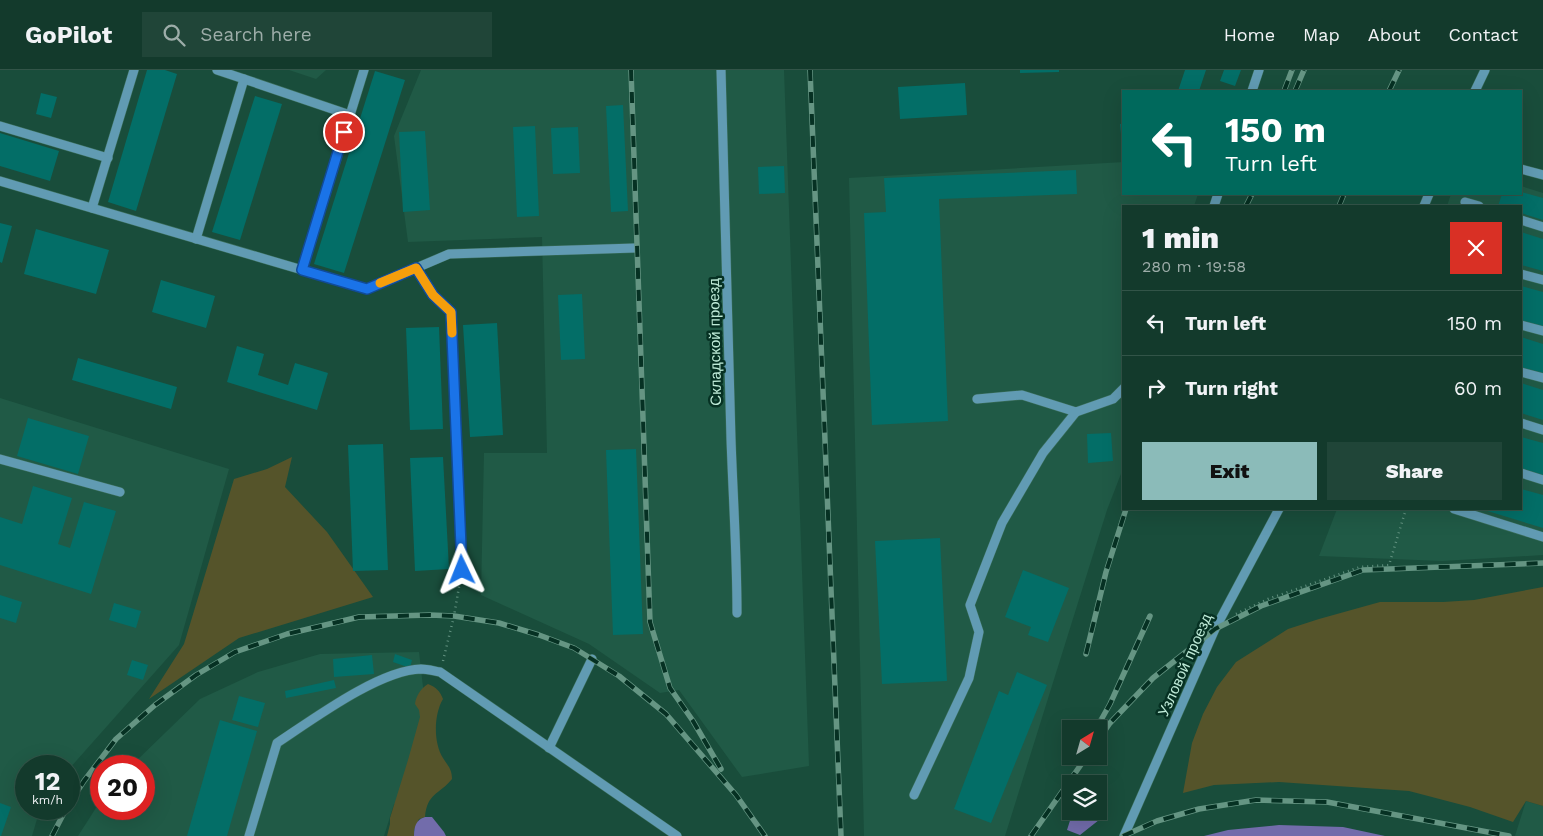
<!DOCTYPE html>
<html lang="en">
<head>
<meta charset="utf-8">
<style>
  :root { --surface:#133a2c; --page:#204538; --text:#f1f3f6; --muted:#9dada9; --line:#325448; --accent:#8bbbb9 }
  body { margin:0; font-family:"Work Sans",sans-serif; background:var(--page); color:var(--text); height:100vh; display:flex; flex-direction:column; font-size:19px; white-space:nowrap }
  * { box-sizing:border-box; margin:0 }
  p { font-size:16px; color:var(--muted) }
  .icon { flex:none; width:28px; height:28px; fill:none; stroke:currentColor; stroke-width:2; stroke-linecap:round; stroke-linejoin:round }
  .map { position:relative; flex:1; overflow:hidden }
  .panel { position:absolute; left:1122px; top:135px; width:400px; height:305px; display:flex; flex-direction:column; background:var(--surface); border-radius:0px; box-shadow:0 5px 20px #0002,0 0 0 1px var(--line) }
  .panel>* { flex:none }
  .top-card { position:absolute; left:1122px; top:20px; width:400px; height:105px; border-radius:0px; box-shadow:0 5px 20px #0002,0 0 0 1px var(--line); background:#00695c; color:#fff; overflow:hidden }
  .needle { width:32px; rotate:37deg }
  .fabs { position:absolute; left:1062px; top:650px; display:grid; gap:10px }
  .fabs a { display:grid; place-items:center; width:45px; height:45px; border-radius:0px; background:var(--surface); box-shadow:0 5px 20px #0002,0 0 0 1px var(--line); font-size:25px }
  .speed { position:absolute; left:15px; top:685px; display:flex; gap:10px; font-size:25px; font-weight:700; text-align:center }
  .speed>* { display:grid; place-content:center; width:65px; height:65px; border-radius:50%; background:var(--surface); box-shadow:0 5px 20px #0002,0 0 0 1px var(--line); line-height:1 }
  .speed small { font-size:12px; font-weight:400 }
  .speed .limit { border:8px solid #d22; background:#fff; color:#111 }
  .pin { position:absolute; display:grid; place-items:center; width:42px; height:42px; color:#fff; margin:-21px; border:2px solid #fff; border-radius:50%; box-shadow:0 1px 5px #0007 }
  .me { position:absolute; width:55px; margin:-28px; rotate:358deg; stroke-linejoin:round; filter:drop-shadow(0 0 4px #0008) }
  .turn { display:flex; align-items:center; gap:18px; height:105px; padding:0 20px; font-size:22px }
  .turn .icon { width:65px; height:65px; stroke-width:2.5 }
  .turn b { display:block; font-size:35px; line-height:42px }
  .round { display:grid; place-items:center; flex:none; width:52px; height:52px; border-radius:0px; background:var(--page) }
  .head { display:flex; align-items:center; justify-content:space-between; height:85px; padding:0 20px }
  h1 { font-size:30px; font-weight:800; line-height:38px }
  .action { display:flex; gap:10px; margin-top:auto; padding:10px 20px }
  .action a { flex:1; height:58px; border-radius:0px; background:var(--accent); color:#111; font-size:20px; font-weight:800; line-height:58px; text-align:center }
  .action a+a { background:var(--page); color:var(--text) }
  ul { padding:0; list-style:none }
  li { display:flex; align-items:center; gap:15px; height:65px; padding:0 20px; border-top:1px solid var(--line) }
  li div { flex:1 }
  li b { display:block; font-size:19px }
  li em { font-style:normal }
  header { display:flex; align-items:center; gap:30px; box-sizing:border-box; height:70px; padding:0 25px; background:var(--surface); border-bottom:1px solid var(--line) }
  header strong { font-size:24px }
  nav { display:flex; gap:28px; margin-inline-start:auto; font-size:18px }
  .search { width:350px; height:45px; background:var(--page); display:flex; align-items:center; gap:12px; box-sizing:border-box; padding:0 18px; border-radius:0px; color:var(--muted); font-size:19px }
  .map>svg:first-child { display:block }
  .built { fill:#205a46 }
  .green { fill:#55542a }
  .water { fill:#726cab }
  .building { fill:#036e67 }
  .lines { fill:none; stroke-linecap:round; stroke-linejoin:round }
  .minor-casing { stroke:#3a6d5a; stroke-width:10 }
  .path { stroke:#629280; stroke-width:2.5; stroke-dasharray:1 4; stroke-linecap:butt }
  .minor { stroke:#619bb3; stroke-width:9 }
  .rail-casing { stroke:#659583; stroke-width:5.5 }
  .rail { stroke:#063123; stroke-width:4; stroke-dasharray:11; stroke-linecap:butt }
  .route-casing { stroke:#114b97; stroke-width:12 }
  .route { stroke:#1a73e8; stroke-width:9 }
  .slow { stroke:#f59e0b; stroke-width:9 }
  .labels { text-anchor:middle; dominant-baseline:central; stroke-width:5; stroke-linejoin:round; paint-order:stroke }
  .street-label { font-size:15px; fill:#bfebd8; stroke:#063123 }
</style>
</head>
<body>
<header>
<strong>GoPilot</strong>
<div class="search"><svg class="icon" aria-label="search" viewBox="0 0 24 24"><circle cx="10" cy="10" r="6"/><path d="M15 15l6 6"/></svg>Search here</div>
<nav><a>Home</a><a>Map</a><a>About</a><a>Contact</a></nav>
</header>
<div class="map">
<svg width="1543" height="766" viewBox="0 0 1543 766">
  <rect width="100%" height="100%" fill="#194d3b"/>
  <g class="built">
    <polygon points="289,0 326,0 316,9"/>
    <polygon points="421,0 784,0 809,696 742,707 679,620 660,623 589,574 481,525 484,383 547,383 542,167 408,172 394,66"/>
    <polygon points="1124,92 1124,124 1198,124 1194,136 1124,136 1124,396 1107,440 1005,766 864,766 849,108"/>
    <polygon points="1521,116 1543,123 1543,485 1442,491 1319,486 1337,439 1521,439 1521,136 1447,136 1451,124 1521,124"/>
    <polygon points="0,328 229,399 179,575 69,699 69,696 26,696 26,739 40,739 32,766 0,766"/>
    <polygon points="419,582 427,652 404,734 394,734 384,766 78,766 101,730 101,739 144,739 144,696 131,696 200,629 258,602 320,584"/>
    <polygon points="1526,731 1543,736 1543,766 1515,766"/>
  </g>
  <g class="green">
    <polygon points="292,387 285,417 327,462 373,527 239,568 149,629 184,574 234,409 267,399"/>
    <polygon points="1543,517 1543,736 1526,731 1513,752 1470,737 1409,721 1279,712 1214,715 1183,723 1192,673 1203,644 1217,617 1236,592 1288,559 1319,549 1380,532 1443,532 1474,530"/>
    <path d="M428 614C436 617 440 621 443 629 434 644 433 672 443 688 448 696 452 699 452 709 439 725 427 723 425 747L419 749 414 760V766H387L390 754V748L408 690 420 647 419 640 415 634C416 626 421 618 428 614Z"/>
  </g>
  <g class="water">
    <polygon points="1099,717 1105,719 1104,746 1080,765 1067,760 1073,741 1099,741"/>
    <path d="M425 747H432L444 762 446 766H414C414 756 416 750 425 747Z"/>
    <polygon points="1279,755 1343,757 1385,766 1204,766 1228,760"/>
  </g>
  <g class="building">
    <polygon points="147,0 165,0 177,4 136,141 108,132"/>
    <polygon points="1020,0 1059,0 1059,2 1020,3"/>
    <polygon points="1185,0 1206,0 1199,21 1178,21"/>
    <polygon points="1224,0 1241,0 1235,16 1220,11"/>
    <polygon points="375,1 405,10 344,203 314,194"/>
    <polygon points="965,13 967,45 900,49 898,17"/>
    <polygon points="41,23 57,27 51,48 36,44"/>
    <polygon points="255,26 282,34 240,170 212,162"/>
    <polygon points="623,35 628,141 611,142 606,36"/>
    <polygon points="1120,54 1124,54 1124,74 1122,74"/>
    <polygon points="535,56 539,146 517,147 513,57"/>
    <polygon points="578,57 580,103 553,104 551,58"/>
    <polygon points="425,61 430,140 403,142 399,62"/>
    <polygon points="0,63 59,81 50,111 0,96"/>
    <polygon points="784,96 785,123 759,124 758,97"/>
    <polygon points="1076,100 1077,124 939,129 948,351 872,355 864,143 886,142 884,108"/>
    <polygon points="1521,122 1543,128 1543,150 1521,143 1521,136 1498,136 1502,124 1521,124"/>
    <polygon points="0,153 12,156 2,193 0,192"/>
    <polygon points="36,159 109,180 96,224 24,204"/>
    <polygon points="1521,162 1543,169 1543,201 1521,195"/>
    <polygon points="161,210 215,226 206,258 152,242"/>
    <polygon points="1521,216 1543,222 1543,260 1521,254"/>
    <polygon points="582,224 585,289 561,290 558,225"/>
    <polygon points="497,253 503,365 470,367 463,255"/>
    <polygon points="439,257 443,359 410,360 406,258"/>
    <polygon points="1521,267 1543,274 1543,307 1521,300"/>
    <polygon points="237,276 264,284 258,305 288,315 295,293 328,303 317,340 227,312"/>
    <polygon points="78,288 177,317 171,339 72,310"/>
    <polygon points="1521,313 1543,320 1543,350 1521,343"/>
    <polygon points="28,348 89,366 78,404 17,386"/>
    <polygon points="1111,363 1113,391 1088,393 1087,364"/>
    <polygon points="1521,367 1543,373 1543,406 1521,400"/>
    <polygon points="383,374 388,500 353,501 348,375"/>
    <polygon points="636,379 643,564 613,565 606,380"/>
    <polygon points="443,387 449,499 415,501 410,388"/>
    <polygon points="33,416 72,428 58,474 70,478 84,432 116,441 91,524 0,495 0,447 22,454"/>
    <polygon points="1521,419 1543,425 1543,458 1481,439 1521,439"/>
    <polygon points="940,468 947,611 882,614 875,471"/>
    <polygon points="1023,500 1069,518 1048,572 1028,565 1031,557 1005,547"/>
    <polygon points="0,525 22,532 16,553 0,548"/>
    <polygon points="114,533 141,541 136,558 109,550"/>
    <polygon points="395,584 412,590 410,598 393,592"/>
    <polygon points="372,585 374,604 334,607 333,589"/>
    <polygon points="132,590 148,595 143,610 127,605"/>
    <polygon points="1017,602 1047,615 991,753 954,739 999,621 1008,625"/>
    <polygon points="334,610 336,618 286,628 285,621"/>
    <polygon points="239,626 265,633 258,657 232,650"/>
    <polygon points="220,650 257,661 227,766 187,766"/>
    <polygon points="0,733 11,737 1,766 0,766"/>
  </g>
  <g class="lines">
    <g class="minor-casing">
      <g id="minor">
        <path d="M721 0C725 123 728 246 731 369 733 427 737 485 737 543"/>
        <polyline points="244,9 350,45"/>
        <polyline points="1252,21 1259,0"/>
        <polyline points="1475,21 1485,0"/>
        <polyline points="0,56 108,88"/>
        <polyline points="1521,99 1543,105"/>
        <polyline points="0,111 367,219 449,184 635,178"/>
        <polyline points="1465,132 1479,136"/>
        <polyline points="1214,136 1218,124"/>
        <polyline points="1424,136 1429,124"/>
        <polyline points="92,138 134,0"/>
        <polyline points="1521,150 1543,157"/>
        <polyline points="196,169 244,9 217,0"/>
        <polyline points="416,198 433,225 451,242 462,500"/>
        <polyline points="302,200 364,0"/>
        <polyline points="1521,204 1543,210"/>
        <polyline points="1521,255 1543,261"/>
        <polyline points="1521,302 1543,308"/>
        <polyline points="977,329 1022,325 1076,342 1113,329 1124,318"/>
        <polyline points="1521,353 1543,360"/>
        <polyline points="0,389 120,422"/>
        <polyline points="1521,403 1543,410"/>
        <polyline points="1454,439 1543,467"/>
        <polyline points="549,678 592,589"/>
        <polyline points="914,725 969,608 979,562 970,535 1002,453 1043,383 1076,342"/>
        <path d="M249 766 277 673C312 650 379 600 421 599 427 599 434 601 440 602L677 766"/>
        <polyline points="1124,766 1215,559 1279,439"/>
      </g>
    </g>
    <g class="path">
      <polyline points="1236,544 1268,529 1360,497 1389,495 1406,439"/>
      <polyline points="443,591 454,546 460,511"/>
    </g>
    <use href="#minor" class="minor"/>
    <g class="rail-casing">
      <g id="rail">
        <polyline points="631,0 650,552 670,618 693,651 721,699"/>
        <polyline points="810,0 841,766"/>
        <polyline points="1284,21 1292,0"/>
        <polyline points="1295,21 1304,0"/>
        <polyline points="1389,21 1399,0"/>
        <polyline points="1246,136 1252,124"/>
        <polyline points="1339,136 1344,124"/>
        <polyline points="1086,584 1106,502 1126,439"/>
        <polyline points="1096,659 1110,634 1150,546"/>
        <polyline points="1099,669 1110,653 1153,608 1215,559 1261,536 1363,500 1543,493"/>
        <polyline points="69,734 84,711 116,669 155,635 196,605 235,582 287,564 359,547 430,545 454,546 499,553 539,565 574,578 619,606 666,644 736,725 765,766"/>
        <polyline points="52,766 66,739"/>
        <polyline points="1031,766 1087,686"/>
        <polyline points="1123,766 1157,751 1199,739 1256,730 1327,732 1509,766"/>
      </g>
    </g>
    <use href="#rail" class="rail"/>
  </g>
  <g class="lines">
    <g class="route-casing">
      <polyline id="route" points="344,62 302,200 367,219 416,198 433,225 451,242 462,500"/>
    </g>
    <use href="#route" class="route"/>
    <polyline class="slow" points="380,213 416,198 433,225 451,242 452,263"/>
  </g>
  <g class="labels">
    <g class="street-label">
      <text transform="translate(715 272) rotate(-91)">Складской проезд</text>
      <text transform="translate(1185 595) rotate(-66)">Узловой проезд</text>
    </g>
  </g>
</svg>
<div class="fabs">
<a><svg class="needle" viewBox="-14 -14 28 28"><path d="M0-13l5 13h-10z" fill="#e53935"/><path d="M0 13l5-13h-10z" fill="#9dada9"/></svg></a>
<a><svg class="icon" aria-label="layers" viewBox="0 0 24 24"><path d="M12 4l9 5-9 5-9-5zM3 14l9 5 9-5"/></svg></a>
</div>
<div class="speed"><div>12<small>km/h</small></div><div class="limit">20</div></div>
<div class="pin" style="left:344px;top:62px;background:#d93025"><svg class="icon" aria-label="arrive" viewBox="0 0 24 24"><path d="M6 21V4h12l-3 4 3 4H6"/></svg></div>
<svg class="me" style="left:462px;top:500px" viewBox="-20 -20 40 40"><path d="M0-17L14 15 0 8-14 15z" fill="#1a73e8" stroke="#fff" stroke-width="4"/></svg>
<div class="top-card">
<div class="turn"><svg class="icon" aria-label="left" viewBox="0 0 24 24"><path d="M17 20v-9H6M10 6l-5 5 5 5"/></svg><div><b>150 m</b>Turn left</div></div>
</div>
<section class="panel">
<div class="head"><div><h1>1 min</h1><p>280 m · 19:58</p></div><a class="round" style="background:#d93025;color:#fff"><svg class="icon" aria-label="close" viewBox="0 0 24 24"><path d="M6 6l12 12M18 6L6 18"/></svg></a></div>
<ul>
<li><svg class="icon" aria-label="left" viewBox="0 0 24 24"><path d="M17 20v-9H6M10 6l-5 5 5 5"/></svg><div><b>Turn left</b></div><em>150 m</em></li>
<li><svg class="icon" aria-label="right" viewBox="0 0 24 24"><path d="M7 20v-9h11M14 6l5 5-5 5"/></svg><div><b>Turn right</b></div><em>60 m</em></li>
</ul>
<div class="action"><a>Exit</a><a>Share</a></div>
</section>
</div>
</body>
</html>
